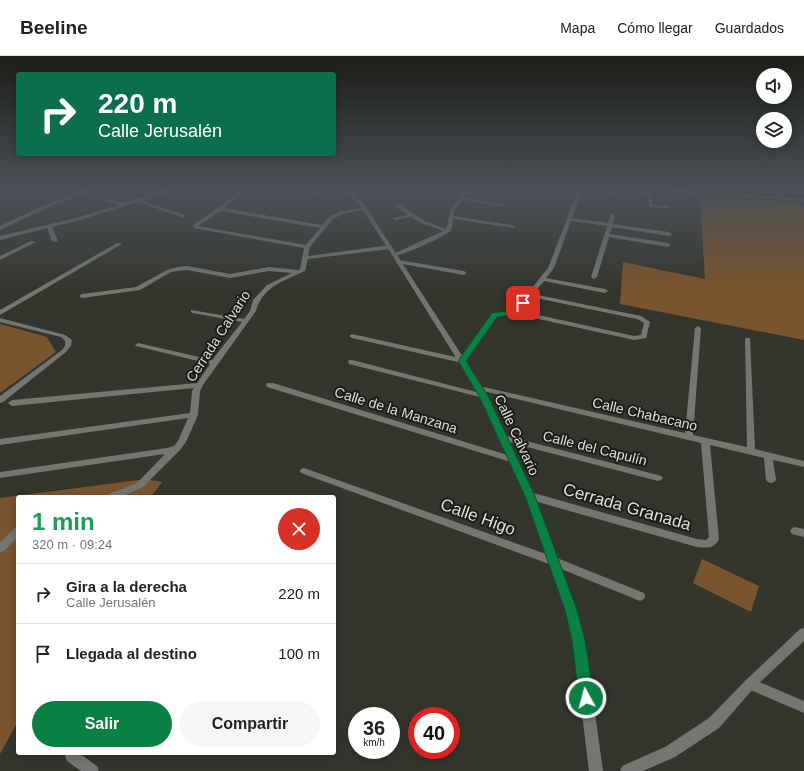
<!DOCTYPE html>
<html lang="es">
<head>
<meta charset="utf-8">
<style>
  :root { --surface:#fff; --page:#f6f6f6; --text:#222; --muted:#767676; --line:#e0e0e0; --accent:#0b8043 }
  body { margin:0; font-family:Helvetica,sans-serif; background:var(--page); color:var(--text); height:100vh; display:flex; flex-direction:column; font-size:15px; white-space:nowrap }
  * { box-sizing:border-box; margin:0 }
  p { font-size:13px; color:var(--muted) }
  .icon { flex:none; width:22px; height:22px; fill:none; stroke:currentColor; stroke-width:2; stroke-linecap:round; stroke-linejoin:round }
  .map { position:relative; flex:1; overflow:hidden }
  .drawer { position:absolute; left:16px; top:439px; width:320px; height:260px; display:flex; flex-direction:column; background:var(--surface); border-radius:4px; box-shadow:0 2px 10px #0003 }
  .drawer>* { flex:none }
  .banner { position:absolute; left:16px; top:16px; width:320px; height:84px; border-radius:4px; box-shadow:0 2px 10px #0003; background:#0b6e4f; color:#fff; overflow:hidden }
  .tools { position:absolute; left:756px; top:12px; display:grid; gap:8px }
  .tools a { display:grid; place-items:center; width:36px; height:36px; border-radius:50%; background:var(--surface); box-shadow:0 2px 10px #0003; font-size:20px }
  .speed { position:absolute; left:348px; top:651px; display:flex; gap:8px; font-size:20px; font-weight:700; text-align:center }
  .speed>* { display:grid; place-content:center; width:52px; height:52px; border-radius:50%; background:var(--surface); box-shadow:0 2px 10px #0003; line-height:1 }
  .speed small { font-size:10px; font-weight:400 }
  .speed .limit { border:6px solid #d22; background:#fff; color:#111 }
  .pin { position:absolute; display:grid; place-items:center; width:34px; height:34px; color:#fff; margin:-17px; border-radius:8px; box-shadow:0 2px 6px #0006 }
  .me { position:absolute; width:44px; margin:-22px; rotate:353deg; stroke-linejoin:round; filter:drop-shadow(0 0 3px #0008) }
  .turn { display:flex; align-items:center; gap:14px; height:84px; padding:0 16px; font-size:18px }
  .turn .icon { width:52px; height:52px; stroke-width:2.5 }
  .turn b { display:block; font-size:28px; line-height:34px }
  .round { display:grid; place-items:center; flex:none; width:42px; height:42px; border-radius:21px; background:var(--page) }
  .overview { display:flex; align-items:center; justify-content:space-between; height:68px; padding:0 16px }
  h1 { font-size:24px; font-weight:600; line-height:30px; color:#1e9e55 }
  .button { display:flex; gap:8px; margin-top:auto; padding:8px 16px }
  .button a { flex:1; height:46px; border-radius:24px; background:var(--accent); color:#fff; font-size:16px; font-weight:600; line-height:46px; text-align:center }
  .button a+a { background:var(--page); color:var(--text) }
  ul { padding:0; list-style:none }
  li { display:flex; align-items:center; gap:12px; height:60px; padding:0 16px; border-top:1px solid var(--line) }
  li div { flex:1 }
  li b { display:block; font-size:15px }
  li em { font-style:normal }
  header { display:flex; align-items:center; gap:24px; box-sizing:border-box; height:56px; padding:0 20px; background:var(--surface); border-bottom:1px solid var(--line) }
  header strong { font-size:19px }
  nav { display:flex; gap:22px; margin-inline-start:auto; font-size:14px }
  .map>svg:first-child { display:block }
  .green { fill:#7a532f }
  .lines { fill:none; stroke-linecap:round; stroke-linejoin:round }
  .minor { fill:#737672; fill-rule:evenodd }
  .tertiary { fill:#737672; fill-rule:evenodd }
  .route { fill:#0b8043; stroke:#07532c }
  .labels { text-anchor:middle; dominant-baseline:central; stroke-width:4; stroke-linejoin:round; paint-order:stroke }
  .street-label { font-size:14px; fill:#dedfda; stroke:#1c1c18 }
  .near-street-label { font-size:17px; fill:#dedfda; stroke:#1c1c18 }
</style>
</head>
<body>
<header>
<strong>Beeline</strong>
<nav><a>Mapa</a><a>Cómo llegar</a><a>Guardados</a></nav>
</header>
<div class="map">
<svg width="804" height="715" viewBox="0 0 804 715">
  <rect width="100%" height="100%" fill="#34352d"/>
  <g class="green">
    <polygon points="700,142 797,146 804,152 804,284 620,248 623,206 705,223"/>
    <polygon points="0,268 47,281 56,296 0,337"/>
    <polygon points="146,423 162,426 151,441 18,441 18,665 0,698 0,442"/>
    <polygon points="702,503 759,530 751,556 693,527"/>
  </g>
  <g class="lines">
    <g class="minor">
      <polygon points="84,134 91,134 42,154 0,174 0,170 38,152"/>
      <polygon points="165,134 173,134 142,145 185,159 185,161 181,161 137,146 80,164 52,171 58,185 57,186 52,185 47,172 0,184 0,180 76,162 119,149 101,143 101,141 124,147"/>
      <path d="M240 134H245L224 152 322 169 329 161 339 156 366 151V153L343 158 333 163 310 191 308 200 390 189 393 191 390 193 308 203 305 215C284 225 263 230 256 255L203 329 200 335 198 359 186 386 180 394 143 431 121 441H107L109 438 137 427 165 398 0 422V416L167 392 174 390 178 385 188 362 0 389V383L190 357 192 335 194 332 12 350 8 347 12 344 197 327 210 308 136 290 135 289 138 287 212 304 242 266 193 257 191 256V254L244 263 250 255 253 244 267 229 292 217 269 215 230 222 187 214 178 215 171 216 140 234 82 242 79 240 82 238 136 231 167 214 178 211 187 210 230 218 269 211 298 214 300 213 304 192 193 172 194 168 224 148ZM221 155 320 172 306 189 198 170Z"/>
      <polygon points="318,134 323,134 320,140 302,143 300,142 316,138"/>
      <path d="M464 134H469L464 141 504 149 502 150 462 144 454 155V160L512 169 515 171 514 172 453 163C453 167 453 171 450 175 446 180 400 201 393 200V198L443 175 421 167 411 161 394 164V162L408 159 396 151V149H400L425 165 446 173 447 170 450 155Z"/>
      <path d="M578 134H582L572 162 608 167 611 158H615L613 168 669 176 672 178 669 180 612 171 610 178 668 187 671 189 668 191 609 181 597 221 594 223 591 221 607 170 571 165 554 212 546 222 605 233 608 235 605 237 544 225 533 238 641 260 650 266 646 282 634 284 516 258 496 261 465 307H462L352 282 349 280 352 278 460 302 492 258 514 254 548 212ZM531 241 637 263 644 267 641 279 634 280 520 255Z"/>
      <polygon points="611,134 615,134 615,141 611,140"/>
      <polygon points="645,134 649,134 649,139 652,140 653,149 668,150 670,151 668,152 649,151 648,141 644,140"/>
      <polygon points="724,134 728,134 729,141 725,141"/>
      <polygon points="776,134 780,134 782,144 778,143"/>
      <polygon points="31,185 36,186 0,204 0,200"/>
      <polygon points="117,187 122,188 0,259 0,254"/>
      <polygon points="399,204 464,215 467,217 464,219 397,207 396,206"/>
      <polygon points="0,262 65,279 72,284 71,290 66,296 3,346 0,347 0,340 62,294 65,290 65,285 61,281 0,266"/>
      <path d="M698 270 701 272 693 379 747 391 745 283 746 282H750L755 393 804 405V411L773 404 776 424 774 426 771 427 768 426 766 424 764 402 710 389 719 483C714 493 707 492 697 491L527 443 525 440 527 437 530 436 697 483 706 484 709 481 701 387 479 334 475 332 479 330 685 377 695 272Z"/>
      <polygon points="349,304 352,304 484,338 488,340 484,342 349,308 348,306"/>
      <polygon points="267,327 273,327 517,402 518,404 517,406 511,406 267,331 266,329"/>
      <polygon points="503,379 658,419 661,420 663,422 661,424 658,425 500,384 499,382"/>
      <polygon points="304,412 557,502 644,537 645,540 644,543 640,545 549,508 301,417 300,415 301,413"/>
      <polygon points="18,471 18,481 4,495 0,496 0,486 15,472"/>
      <polygon points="795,471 804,473 804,481 792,478 790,475 792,472"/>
      <polygon points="750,622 804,645 804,657 746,632 744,628 746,624"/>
      <polygon points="67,697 79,697 97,710 99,715 81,715 67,705 65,700"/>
    </g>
    <g class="tertiary">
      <polygon points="345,134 350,134 366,151 483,332 535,440 577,554 585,584 603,715 589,715 573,584 565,554 525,440 475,332 387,191 362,153"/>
      <polygon points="642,134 673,134 804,143 804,145"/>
      <polygon points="804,572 804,585 754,632 719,672 675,701 643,715 620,715 622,710 665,691 709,662 746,624 800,573"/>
    </g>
  </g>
  <linearGradient id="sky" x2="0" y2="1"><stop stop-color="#1d1d19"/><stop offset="0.57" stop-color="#4a5157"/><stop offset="1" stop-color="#4a5157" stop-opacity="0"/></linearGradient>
  <rect width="804" height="235" fill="url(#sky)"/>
  <polygon class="route" points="521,245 526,245 527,247 518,258 497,261 466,305 488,340 535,440 577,554 585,584 594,642 592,647 586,649 581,647 579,642 572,584 565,554 525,440 479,340 458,305 492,257 513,254"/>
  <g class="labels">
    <g class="street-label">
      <text transform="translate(218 280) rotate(-57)">Cerrada Calvario</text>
      <text transform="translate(396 354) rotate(17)">Calle de la Manzana</text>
      <text transform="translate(645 358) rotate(13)">Calle Chabacano</text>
      <text transform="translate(517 379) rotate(65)">Calle Calvario</text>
      <text transform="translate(595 392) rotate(14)">Calle del Capulín</text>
    </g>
    <g class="near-street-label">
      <text transform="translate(627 451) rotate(16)">Cerrada Granada</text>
      <text transform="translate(478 461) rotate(20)">Calle Higo</text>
    </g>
  </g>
</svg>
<div class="tools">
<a><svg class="icon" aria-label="sound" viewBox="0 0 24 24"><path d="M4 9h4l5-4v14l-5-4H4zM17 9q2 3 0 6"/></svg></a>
<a><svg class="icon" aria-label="layers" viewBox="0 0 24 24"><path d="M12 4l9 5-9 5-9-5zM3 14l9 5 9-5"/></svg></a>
</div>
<div class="speed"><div>36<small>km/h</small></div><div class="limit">40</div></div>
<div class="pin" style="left:523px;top:247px;background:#d93025"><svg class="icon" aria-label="arrive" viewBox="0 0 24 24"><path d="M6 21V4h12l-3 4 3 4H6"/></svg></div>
<svg class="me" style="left:586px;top:642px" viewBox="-20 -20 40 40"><circle r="17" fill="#0b8043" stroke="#fff" stroke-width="3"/><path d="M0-11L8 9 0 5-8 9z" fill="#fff"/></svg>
<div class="banner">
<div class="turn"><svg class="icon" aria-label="right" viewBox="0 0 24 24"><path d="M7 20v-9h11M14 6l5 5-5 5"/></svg><div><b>220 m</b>Calle Jerusalén</div></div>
</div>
<section class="drawer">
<div class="overview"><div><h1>1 min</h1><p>320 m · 09:24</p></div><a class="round" style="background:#d93025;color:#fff"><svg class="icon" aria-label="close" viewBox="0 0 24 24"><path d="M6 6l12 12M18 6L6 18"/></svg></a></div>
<ul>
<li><svg class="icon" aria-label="right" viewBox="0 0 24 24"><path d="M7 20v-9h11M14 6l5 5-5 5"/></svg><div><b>Gira a la derecha</b><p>Calle Jerusalén</p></div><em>220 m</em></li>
<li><svg class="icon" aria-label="arrive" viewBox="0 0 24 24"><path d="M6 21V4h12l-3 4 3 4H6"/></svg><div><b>Llegada al destino</b></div><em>100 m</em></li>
</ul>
<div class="button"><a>Salir</a><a>Compartir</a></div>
</section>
</div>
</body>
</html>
